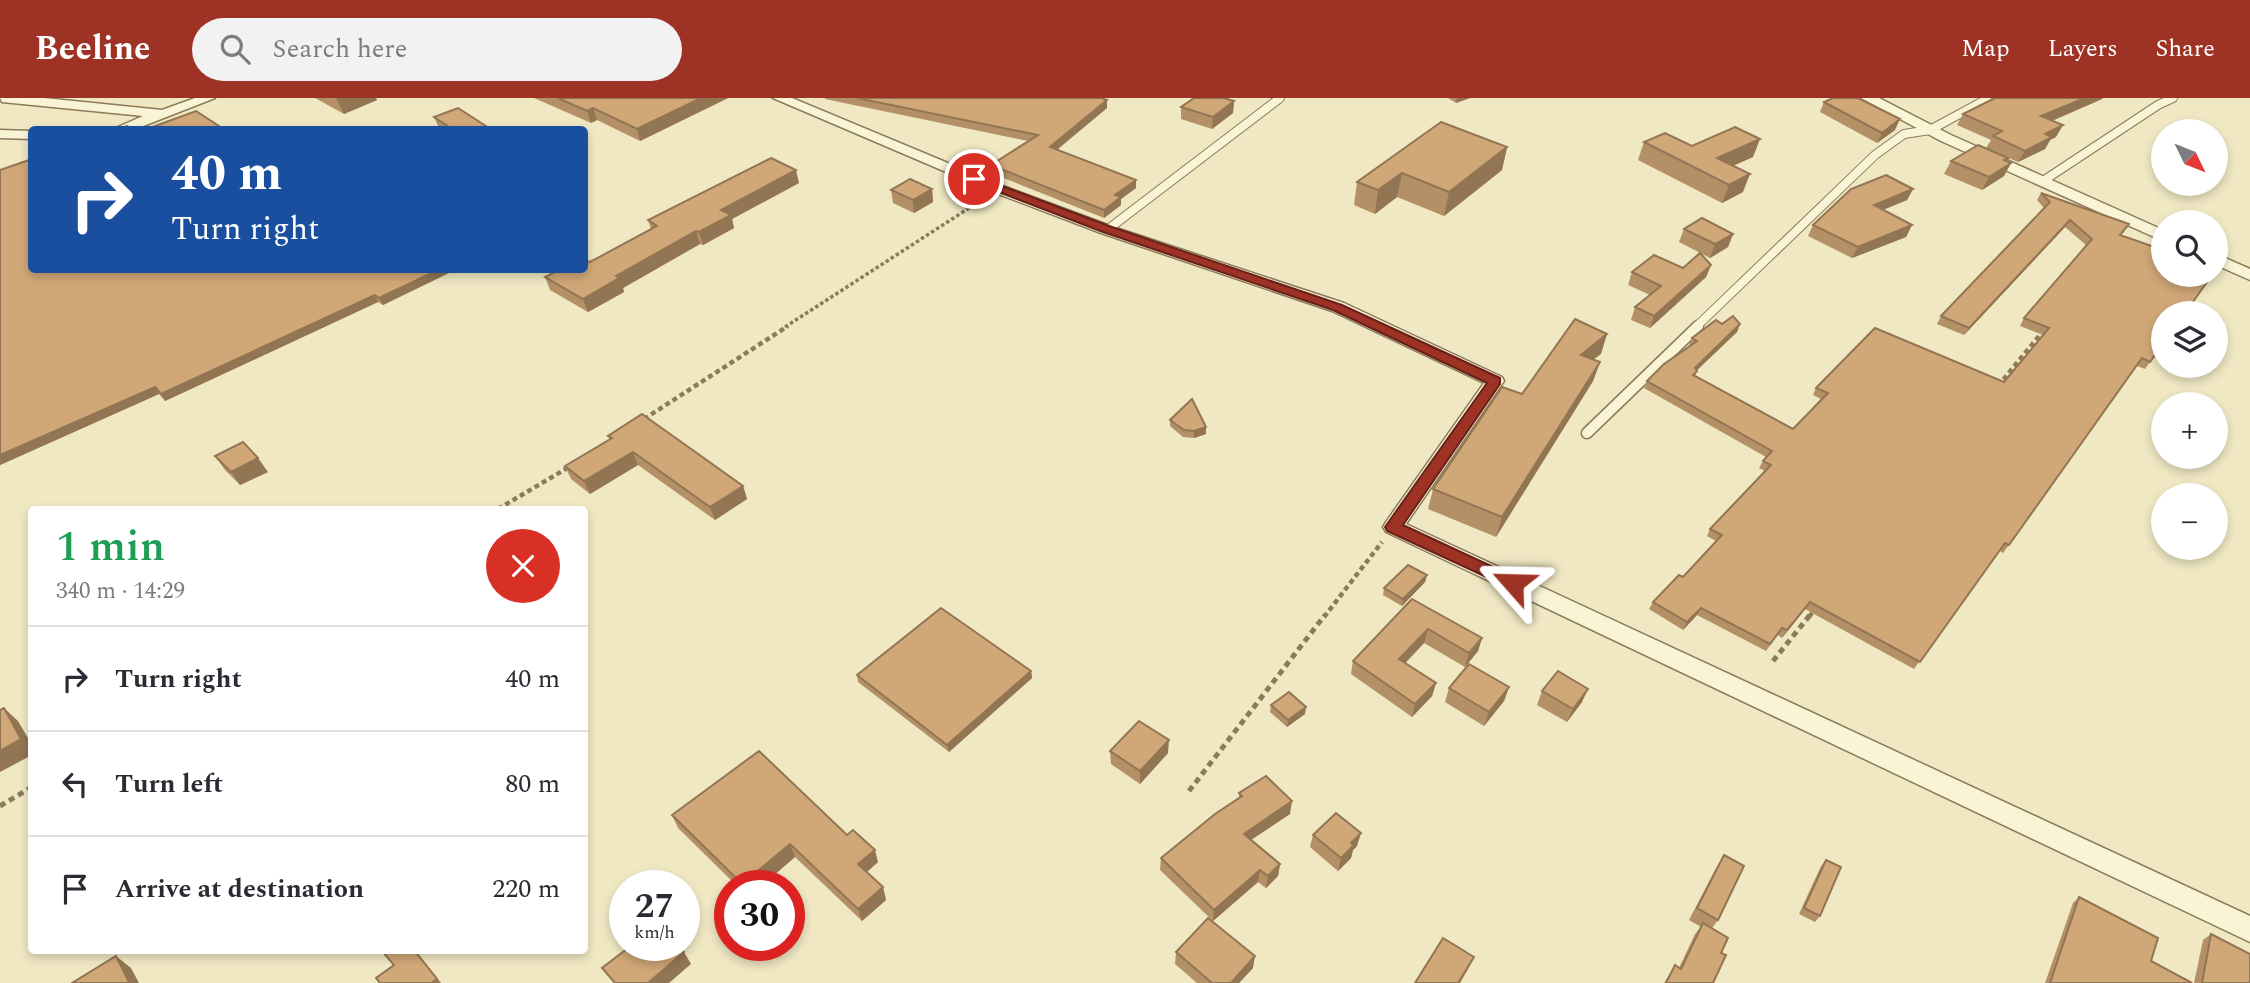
<!DOCTYPE html>
<html lang="en">
<head>
<meta charset="utf-8">
<style>
  :root { --surface:#fff; --page:#f2f2f3; --text:#2b2b33; --muted:#7c7c81; --line:#e1e1e2; --accent:#9e3325 }
  body { margin:0; font-family:Spectral,serif; background:var(--page); color:var(--text); height:100vh; display:flex; flex-direction:column; font-size:26px; white-space:nowrap }
  * { box-sizing:border-box; margin:0 }
  p { font-size:23px; color:var(--muted) }
  .icon { flex:none; width:38px; height:38px; fill:none; stroke:currentColor; stroke-width:2; stroke-linecap:round; stroke-linejoin:round }
  .map { position:relative; flex:1; overflow:hidden }
  .side { position:absolute; left:28px; top:408px; width:560px; height:448px; display:flex; flex-direction:column; background:var(--surface); border-radius:7px; box-shadow:0 4px 10px #0003 }
  .side>* { flex:none }
  .top-card { position:absolute; left:28px; top:28px; width:560px; height:147px; border-radius:7px; box-shadow:0 4px 10px #0003; background:#1a4fa0; color:#fff; overflow:hidden }
  .needle { width:46px; rotate:133deg }
  .fabs { position:absolute; left:2151px; top:21px; display:grid; gap:14px }
  .fabs a { display:grid; place-items:center; width:77px; height:77px; border-radius:50%; background:var(--surface); box-shadow:0 4px 10px #0003; font-size:35px }
  .speed { position:absolute; left:609px; top:772px; display:flex; gap:14px; font-size:35px; font-weight:700; text-align:center }
  .speed>* { display:grid; place-content:center; width:91px; height:91px; border-radius:50%; background:var(--surface); box-shadow:0 4px 10px #0003; line-height:1 }
  .speed small { font-size:18px; font-weight:400 }
  .speed .limit { border:10px solid #d22; background:#fff; color:#111 }
  .pin { position:absolute; display:grid; place-items:center; width:60px; height:60px; color:#fff; margin:-30px; border:4px solid #fff; border-radius:50%; box-shadow:0 2px 7px #0007 }
  .me { position:absolute; width:77px; margin:-38px; rotate:295deg; stroke-linejoin:round; filter:drop-shadow(0 0 5px #0008) }
  .turn { display:flex; align-items:center; gap:24px; height:147px; padding:0 28px; font-size:32px }
  .turn .icon { width:91px; height:91px; stroke-width:2.5 }
  .turn b { display:block; font-size:49px; line-height:60px }
  .round { display:grid; place-items:center; flex:none; width:74px; height:74px; border-radius:37px; background:var(--page) }
  .headline { display:flex; align-items:center; justify-content:space-between; height:119px; padding:0 28px }
  h1 { font-size:42px; font-weight:600; line-height:52px; color:#1e9e55 }
  ul { padding:0; list-style:none }
  li { display:flex; align-items:center; gap:21px; height:105px; padding:0 28px; border-top:2px solid var(--line) }
  li div { flex:1 }
  li b { display:block; font-size:26px }
  li em { font-style:normal }
  header { display:flex; align-items:center; gap:42px; box-sizing:border-box; height:98px; padding:0 35px; background:var(--accent); color:#fff }
  header strong { font-size:33px }
  nav { display:flex; gap:38px; margin-inline-start:auto; font-size:24px }
  .search { width:490px; height:63px; background:var(--page); display:flex; align-items:center; gap:18px; box-sizing:border-box; padding:0 24px; border-radius:38px; color:var(--muted); font-size:26px }
  .map>svg:first-child { display:block }
  .lines { fill:none; stroke-linecap:round; stroke-linejoin:round }
  .service-far1-casing { stroke:#8c7a59; stroke-width:10 }
  .service-casing { stroke:#8c7a59; stroke-width:13 }
  .minor-casing { stroke:#8c7a59; stroke-width:3 }
  .path-far2 { stroke:#8c7a59; stroke-width:3.5; stroke-dasharray:3.5 2.5; stroke-linecap:butt }
  .path-far1 { stroke:#8c7a59; stroke-width:4.5; stroke-dasharray:5 3.5; stroke-linecap:butt }
  .path { stroke:#8c7a59; stroke-width:5; stroke-dasharray:6 4.5; stroke-linecap:butt }
  .service-far1 { stroke:#faf4d7; stroke-width:8 }
  .service { stroke:#faf4d7; stroke-width:10 }
  .minor { fill:#faf4d7; fill-rule:evenodd }
  .wall { fill:#b39066 }
  .shaded-wall { fill:#927553 }
  .building { fill:#d0a777; stroke:#927553; stroke-width:2 }
  .route { fill:#9e3325; stroke:#672118; stroke-width:2 }
</style>
</head>
<body>
<header>
<strong>Beeline</strong>
<div class="search"><svg class="icon" aria-label="search" viewBox="0 0 24 24"><circle cx="10" cy="10" r="6"/><path d="M15 15l6 6"/></svg>Search here</div>
<nav><a>Map</a><a>Layers</a><a>Share</a></nav>
</header>
<div class="map">
<svg width="2250" height="885" viewBox="0 0 2250 885">
  <rect width="100%" height="100%" fill="#f0e8c3"/>
  <g class="lines">
    <g class="service-far1-casing">
      <g id="service-far1">
        <polyline points="2043,83 2158,7 2173,0"/>
        <polyline points="1107,132 1280,0"/>
        <polyline points="1696,229 1875,57 1904,36 1930,32 1989,0"/>
      </g>
    </g>
    <g class="service-casing">
      <polyline id="service" points="1587,335 1698,228"/>
    </g>
    <g class="minor-casing">
      <g id="minor">
        <polygon points="0,0 44,0 162,12 195,0 215,0 133,32 111,32 143,18 2,4"/>
        <polygon points="773,0 792,0 1003,88 1113,129 1344,205 1502,279 1504,283 1406,426 2250,818 2250,844 1386,434 1383,429 1386,424 1484,285 1332,213 1101,135 993,94"/>
        <polygon points="1861,0 1879,0 1951,37 2163,132 2163,143 1941,43"/>
        <polygon points="0,32 32,33 32,41 0,40"/>
        <polygon points="2216,156 2250,171 2250,182 2216,167"/>
      </g>
    </g>
    <polyline class="path-far2" points="785,229 983,101"/>
    <g class="path-far1">
      <polyline points="1998,288 2044,232"/>
      <polyline points="644,321 788,228"/>
      <polyline points="498,411 569,369"/>
      <polyline points="1324,519 1382,444"/>
      <polyline points="1809,519 1815,511"/>
    </g>
    <g class="path">
      <polyline points="1773,563 1810,517"/>
      <polyline points="1189,693 1325,517"/>
      <polyline points="0,708 32,689"/>
    </g>
    <use href="#service-far1" class="service-far1"/>
    <use href="#service" class="service"/>
    <use href="#minor" class="minor"/>
  </g>
  <g class="wall">
    <polygon points="315,0 376,0 377,2 344,16"/>
    <polygon points="534,0 728,0 640,43 597,22 591,25"/>
    <polygon points="825,0 1101,0 1107,2 1107,10 1057,52 1136,90 1121,101 1121,107 1104,120 991,75 991,67 1028,43 825,1"/>
    <polygon points="1448,0 1470,0 1456,5"/>
    <polygon points="1991,0 2103,0 2102,1 2052,23 2056,39 2050,42 2045,51 2018,64 1986,50 1991,42 1957,27 1963,16 1990,3"/>
    <polygon points="1234,3 1233,15 1212,31 1181,21 1181,9"/>
    <polygon points="1824,4 1895,32 1877,45 1820,14"/>
    <polygon points="434,19 490,32 441,32 439,30"/>
    <polygon points="1644,44 1692,48 1753,59 1733,68 1743,94 1722,105 1638,62"/>
    <polygon points="1507,49 1502,72 1444,118 1397,99 1375,116 1354,107 1357,84"/>
    <polygon points="2008,60 2006,63 2011,65 2004,78 1982,92 1944,76 1951,63"/>
    <polygon points="0,72 32,172 455,172 383,207 378,204 165,303 159,296 0,367"/>
    <polygon points="799,85 732,121 734,130 703,147 700,146 623,190 624,194 588,214 550,192 545,179 590,164 651,131 648,122"/>
    <polygon points="932,91 933,104 914,115 893,105 891,92"/>
    <polygon points="1913,91 1907,102 1883,112 1912,127 1906,139 1852,160 1808,138 1813,127"/>
    <polygon points="2041,95 2124,134 2121,137 2163,246 2145,271 2137,268 2009,447 2003,455 2000,453 1914,571 1805,511 1782,540 1778,537 1766,553 1697,517 1683,532 1649,511 1653,504 1683,479 1716,443 1707,438 1710,431 1765,373 1759,370 1763,363 1766,359 1644,290 1647,283 1690,248 1689,247 1692,240 1722,226 1740,226 1737,234 1697,272 1695,278 1793,331 1821,301 1813,297 1816,290 2004,284 2043,237 2020,228 2024,220 2086,147 2065,129 1964,237 1937,226 1941,218 2044,110 2037,102"/>
    <polygon points="1684,131 1733,136 1728,149 1710,160 1679,144"/>
    <polygon points="1711,167 1706,179 1650,230 1631,222 1635,209 1650,197 1628,187 1632,174"/>
    <polygon points="1601,256 1593,261 1600,264 1593,283 1496,439 1428,411 1433,391 1522,296"/>
    <polygon points="1170,322 1206,329 1206,336 1194,340 1183,339 1170,328"/>
    <polygon points="608,338 743,388 747,401 715,422 638,367 590,396 571,381 565,368 610,342"/>
    <polygon points="215,358 268,374 240,387 225,372"/>
    <polygon points="1427,477 1425,484 1402,508 1383,497 1384,490"/>
    <polygon points="1412,501 1482,540 1478,553 1465,569 1424,545 1405,565 1436,585 1432,598 1412,619 1351,576 1353,563"/>
    <polygon points="1031,573 1032,580 949,654 858,584 857,577"/>
    <polygon points="1509,589 1504,603 1484,628 1445,604 1449,590"/>
    <polygon points="1542,593 1582,604 1567,624 1537,607"/>
    <polygon points="1271,607 1305,616 1287,629 1270,614"/>
    <polygon points="1110,653 1168,655 1140,686 1111,666"/>
    <polygon points="1239,695 1290,716 1251,742 1280,766 1278,778 1266,790 1258,784 1213,823 1160,772 1161,760 1239,700"/>
    <polygon points="672,717 847,737 878,764 867,774 883,789 886,802 862,823 795,759 761,788 737,788 678,730"/>
    <polygon points="1313,737 1357,748 1353,752 1351,760 1338,773 1310,749"/>
    <polygon points="1724,757 1718,822 1712,830 1721,855 1713,885 1664,885 1675,867 1679,870 1695,836 1701,829 1689,822 1716,770"/>
    <polygon points="1826,762 1820,818 1815,824 1799,816 1821,768"/>
    <polygon points="2079,799 2151,863 2192,885 2045,885 2073,805"/>
    <polygon points="2211,836 2250,885 2194,885 2203,842"/>
    <polygon points="1176,854 1253,870 1239,885 1197,885 1175,866"/>
  </g>
  <g class="shaded-wall">
    <polygon points="336,0 376,0 377,2 344,16"/>
    <polygon points="701,0 728,0 640,43 637,31"/>
    <polygon points="1457,0 1470,0 1456,5"/>
    <polygon points="2085,0 2103,0 2102,1 2035,30 2041,18"/>
    <polygon points="1107,2 1107,10 1050,57 1050,49"/>
    <polygon points="1234,3 1233,15 1212,31 1213,19"/>
    <polygon points="593,10 597,22 591,25 587,13"/>
    <polygon points="1900,21 1895,32 1877,45 1882,35"/>
    <polygon points="2063,27 2056,39 2050,42 2045,51 2018,64 2025,53 2045,36"/>
    <polygon points="1760,41 1753,59 1711,77 1717,60"/>
    <polygon points="1507,49 1502,72 1444,118 1449,94"/>
    <polygon points="2008,60 2002,70 2011,65 2004,78 1982,92 1989,79 2004,62"/>
    <polygon points="796,72 799,85 732,121 734,130 703,147 699,134 721,112"/>
    <polygon points="1402,75 1397,99 1375,116 1378,92"/>
    <polygon points="1750,76 1743,94 1722,105 1729,87"/>
    <polygon points="1136,82 1136,90 1121,101 1121,107 1104,120 1104,112 1115,97"/>
    <polygon points="932,91 933,104 914,115 913,102"/>
    <polygon points="1913,91 1907,102 1868,118 1874,107"/>
    <polygon points="2070,122 2065,129 1964,237 1969,230"/>
    <polygon points="1912,127 1906,139 1852,160 1858,149"/>
    <polygon points="696,133 700,146 623,190 624,194 588,214 583,201 616,178"/>
    <polygon points="1733,136 1728,149 1710,160 1715,146"/>
    <polygon points="1711,167 1706,179 1650,230 1654,218"/>
    <polygon points="438,172 455,172 383,207 379,200"/>
    <polygon points="375,197 378,204 165,303 161,296"/>
    <polygon points="1740,226 1737,234 1692,277 1695,270"/>
    <polygon points="1607,236 1601,256 1574,276 1581,257"/>
    <polygon points="1600,264 1593,283 1496,439 1502,419"/>
    <polygon points="155,289 159,296 0,367 0,357"/>
    <polygon points="1206,329 1206,336 1194,340 1194,333"/>
    <polygon points="633,354 638,367 590,396 584,383"/>
    <polygon points="258,360 268,374 240,387 231,374"/>
    <polygon points="743,388 747,401 715,422 710,409"/>
    <polygon points="1427,477 1425,484 1402,508 1403,501"/>
    <polygon points="1810,504 1805,511 1782,540 1787,532"/>
    <polygon points="1701,510 1697,517 1683,532 1687,524"/>
    <polygon points="1428,531 1424,545 1396,575 1399,561"/>
    <polygon points="1482,540 1478,553 1465,569 1469,555"/>
    <polygon points="1031,573 1032,580 949,654 947,647"/>
    <polygon points="1436,585 1432,598 1412,619 1415,606"/>
    <polygon points="1509,589 1504,603 1484,628 1489,614"/>
    <polygon points="1588,591 1582,604 1567,624 1573,611"/>
    <polygon points="1306,609 1305,616 1287,629 1288,622"/>
    <polygon points="4,610 18,623 32,647 32,657 0,674 0,653"/>
    <polygon points="1169,642 1168,655 1140,686 1140,673"/>
    <polygon points="1292,703 1290,716 1242,748 1244,736"/>
    <polygon points="1361,735 1357,748 1353,752 1351,760 1338,773 1341,760 1351,745"/>
    <polygon points="790,746 795,759 761,788 743,788 742,786"/>
    <polygon points="875,752 878,764 862,778 858,766"/>
    <polygon points="1280,766 1278,778 1266,790 1268,778"/>
    <polygon points="1260,772 1258,784 1213,823 1214,812"/>
    <polygon points="883,789 886,802 862,823 858,811"/>
    <polygon points="414,852 415,852 441,885 431,885"/>
    <polygon points="684,854 691,866 669,885 648,885"/>
    <polygon points="116,858 131,870 139,885 127,885"/>
    <polygon points="1255,858 1253,870 1239,885 1231,885"/>
    <polygon points="1474,859 1468,871 1460,885 1458,885"/>
  </g>
  <g class="building">
    <polygon points="558,0 701,0 637,31 593,10 587,13"/>
    <polygon points="857,0 1101,0 1107,2 1050,49 1136,82 1115,97 1121,99 1104,112 991,67 1038,37"/>
    <polygon points="1194,0 1224,0 1234,3 1213,19 1181,9"/>
    <polygon points="1833,0 1858,0 1900,21 1882,35 1824,4"/>
    <polygon points="1995,0 2085,0 2041,18 2063,27 2045,36 2052,39 2025,53 1993,38 2002,33 1963,16"/>
    <polygon points="458,10 489,30 486,32 443,31 449,29 434,19"/>
    <polygon points="196,13 225,32 144,32"/>
    <polygon points="1441,24 1507,49 1449,94 1402,75 1378,92 1357,84"/>
    <polygon points="127,28 133,32 118,32"/>
    <polygon points="1735,29 1760,41 1717,60 1750,76 1729,87 1644,44 1665,35 1692,48"/>
    <polygon points="1978,47 2008,60 2004,62 2011,65 1989,79 1951,63"/>
    <polygon points="771,60 796,72 721,112 731,117 699,134 696,133 616,178 619,180 583,201 545,179 559,172 584,172 584,162 590,164 657,128 648,122"/>
    <polygon points="32,61 32,172 438,172 379,200 375,197 161,296 155,289 0,357 0,72"/>
    <polygon points="1886,77 1913,91 1874,107 1912,127 1858,149 1813,127 1851,91"/>
    <polygon points="910,81 932,91 913,102 891,92"/>
    <polygon points="2041,95 2129,126 2120,137 2163,152 2163,177 2212,177 2185,215 2163,215 2163,246 2150,264 2142,260 2009,447 2005,445 1920,564 1810,504 1787,532 1782,530 1770,546 1701,510 1687,524 1653,504 1679,477 1683,479 1722,437 1710,431 1771,367 1763,363 1772,353 1647,283 1664,266 1697,243 1692,240 1716,222 1722,226 1733,218 1740,226 1695,270 1697,273 1693,277 1793,331 1828,295 1816,290 1875,230 2004,284 2049,230 2024,220 2092,141 2070,122 1969,230 1941,218 2050,104"/>
    <polygon points="1702,120 1733,136 1715,146 1684,131"/>
    <polygon points="1700,155 1711,167 1654,218 1635,209 1661,188 1632,174 1654,157 1683,170"/>
    <polygon points="1575,221 1607,236 1581,257 1600,264 1502,419 1433,391 1502,289 1522,296"/>
    <polygon points="1192,301 1206,329 1194,333 1184,332 1170,322"/>
    <polygon points="642,316 743,388 710,409 633,354 584,383 565,368 612,340 608,338"/>
    <polygon points="243,344 258,360 231,374 215,358"/>
    <polygon points="1408,467 1427,477 1403,501 1384,490"/>
    <polygon points="1412,501 1482,540 1469,555 1428,531 1399,561 1436,585 1415,606 1353,563"/>
    <polygon points="941,510 1031,573 947,647 857,577"/>
    <polygon points="1469,566 1509,589 1489,614 1449,590"/>
    <polygon points="1558,573 1588,591 1573,611 1542,593"/>
    <polygon points="1289,594 1306,609 1288,622 1271,607"/>
    <polygon points="4,610 21,641 0,653 0,612"/>
    <polygon points="1139,623 1169,642 1140,673 1110,653"/>
    <polygon points="759,653 847,737 853,732 875,752 858,766 883,789 858,811 790,746 742,786 672,717"/>
    <polygon points="1266,678 1292,703 1244,736 1280,766 1268,778 1260,772 1214,812 1161,760 1215,716 1242,698 1239,695"/>
    <polygon points="1336,715 1361,735 1351,745 1354,747 1341,760 1313,737"/>
    <polygon points="1724,757 1744,768 1718,822 1697,810"/>
    <polygon points="1826,762 1841,769 1820,818 1804,810"/>
    <polygon points="2079,799 2158,840 2151,863 2192,885 2050,885"/>
    <polygon points="1208,820 1255,858 1231,885 1212,885 1176,854"/>
    <polygon points="1703,825 1728,840 1721,855 1726,857 1713,885 1666,885 1675,867 1681,871"/>
    <polygon points="2211,836 2250,856 2250,885 2202,885"/>
    <polygon points="1443,840 1474,859 1458,885 1415,885"/>
    <polygon points="632,847 678,847 684,854 648,885 615,885 602,870"/>
    <polygon points="383,852 414,852 437,881 431,885 380,885 376,880 394,867 382,853"/>
    <polygon points="116,858 129,884 127,885 72,885"/>
  </g>
  <polygon class="route" points="970,79 978,79 1112,129 1342,207 1500,280 1500,286 1403,427 1519,481 1522,485 1519,489 1508,489 1387,433 1385,429 1487,285 1333,212 1103,134 970,83"/>
</svg>
<div class="fabs">
<a><svg class="needle" viewBox="-14 -14 28 28"><path d="M0-13l5 13h-10z" fill="#e53935"/><path d="M0 13l5-13h-10z" fill="#7c7c81"/></svg></a>
<a><svg class="icon" aria-label="search" viewBox="0 0 24 24"><circle cx="10" cy="10" r="6"/><path d="M15 15l6 6"/></svg></a>
<a><svg class="icon" aria-label="layers" viewBox="0 0 24 24"><path d="M12 4l9 5-9 5-9-5zM3 14l9 5 9-5"/></svg></a>
<a>+</a>
<a>−</a>
</div>
<div class="speed"><div>27<small>km/h</small></div><div class="limit">30</div></div>
<div class="pin" style="left:974px;top:81px;background:#d93025"><svg class="icon" aria-label="arrive" viewBox="0 0 24 24"><path d="M6 21V4h12l-3 4 3 4H6"/></svg></div>
<svg class="me" style="left:1513px;top:485px" viewBox="-20 -20 40 40"><path d="M0-17L14 15 0 8-14 15z" fill="#9e3325" stroke="#fff" stroke-width="4"/></svg>
<div class="top-card">
<div class="turn"><svg class="icon" aria-label="right" viewBox="0 0 24 24"><path d="M7 20v-9h11M14 6l5 5-5 5"/></svg><div><b>40 m</b>Turn right</div></div>
</div>
<section class="side">
<div class="headline"><div><h1>1 min</h1><p>340 m · 14:29</p></div><a class="round" style="background:#d93025;color:#fff"><svg class="icon" aria-label="close" viewBox="0 0 24 24"><path d="M6 6l12 12M18 6L6 18"/></svg></a></div>
<ul>
<li><svg class="icon" aria-label="right" viewBox="0 0 24 24"><path d="M7 20v-9h11M14 6l5 5-5 5"/></svg><div><b>Turn right</b></div><em>40 m</em></li>
<li><svg class="icon" aria-label="left" viewBox="0 0 24 24"><path d="M17 20v-9H6M10 6l-5 5 5 5"/></svg><div><b>Turn left</b></div><em>80 m</em></li>
<li><svg class="icon" aria-label="arrive" viewBox="0 0 24 24"><path d="M6 21V4h12l-3 4 3 4H6"/></svg><div><b>Arrive at destination</b></div><em>220 m</em></li>
</ul>
</section>
</div>
</body>
</html>
